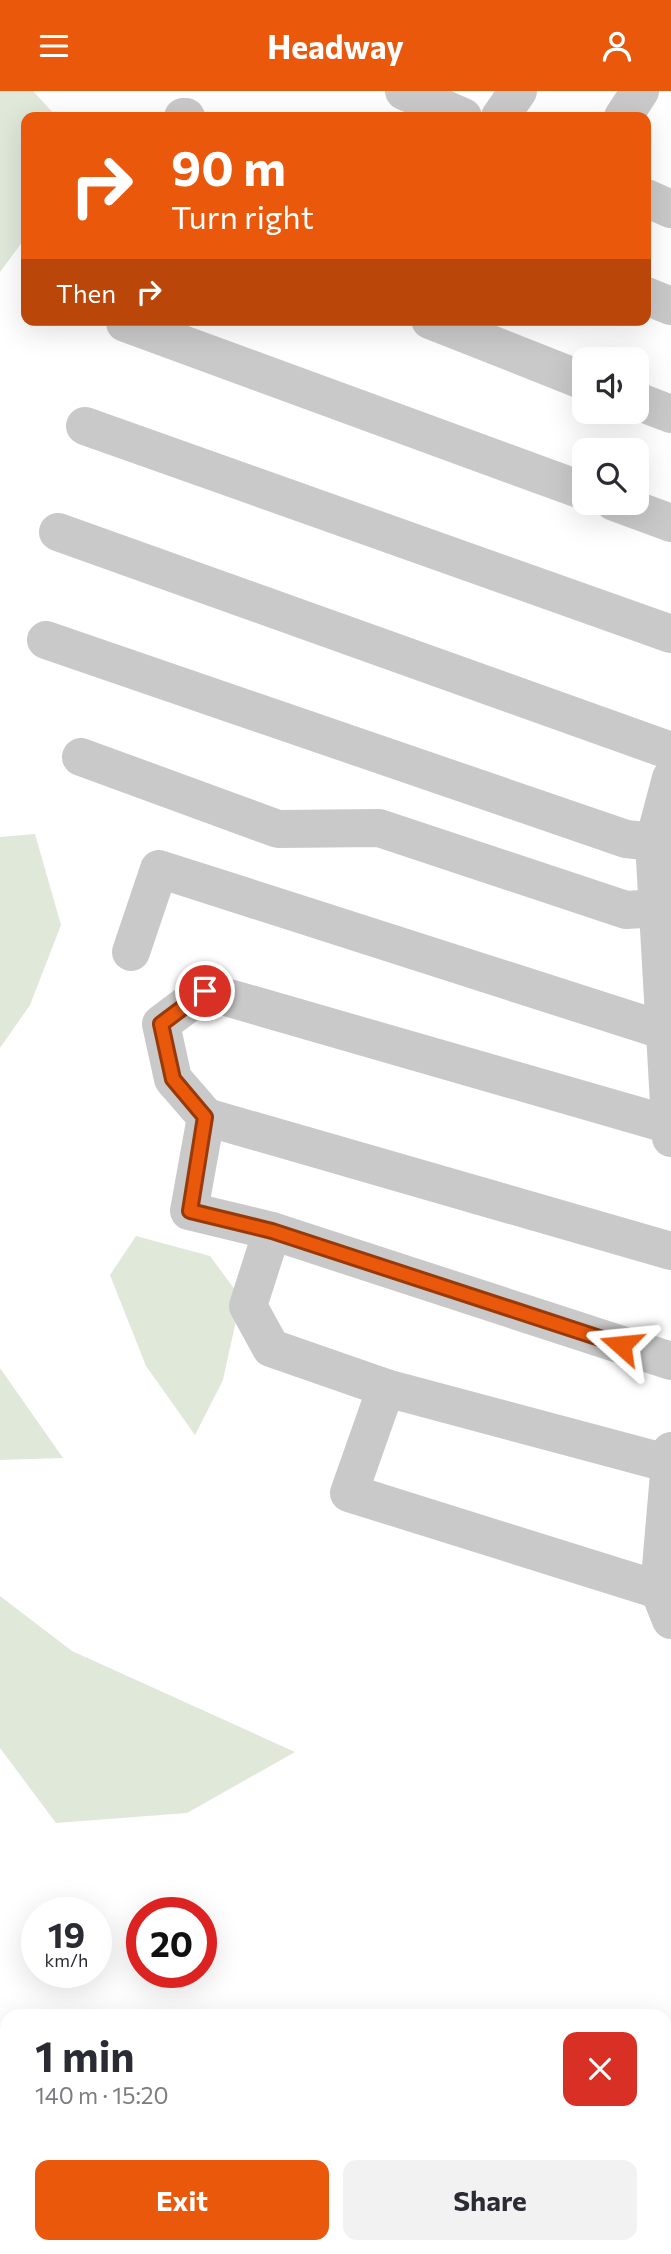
<!DOCTYPE html>
<html lang="en">
<head>
<meta charset="utf-8">
<style>
  :root { --surface:#fff; --page:#f2f2f3; --text:#2b2b33; --muted:#7c7c81; --accent:#ea580c }
  body { margin:0; font-family:Commissioner,sans-serif; background:var(--page); color:var(--text); height:100vh; display:flex; flex-direction:column; font-size:26px; white-space:nowrap }
  * { box-sizing:border-box; margin:0 }
  p { font-size:23px; color:var(--muted) }
  .icon { flex:none; width:38px; height:38px; fill:none; stroke:currentColor; stroke-width:2; stroke-linecap:round; stroke-linejoin:round }
  .map { position:relative; flex:1; overflow:hidden }
  .side { position:absolute; left:0px; top:1918px; width:672px; height:245px; display:flex; flex-direction:column; background:var(--surface); border-radius:21px 21px 0 0; box-shadow:0 7px 28px #0002 }
  .side>* { flex:none }
  .hud { position:absolute; left:21px; top:21px; width:630px; height:214px; border-radius:14px; box-shadow:0 7px 28px #0002; background:#ea580c; color:#fff; overflow:hidden }
  .tools { position:absolute; left:572px; top:256px; display:grid; gap:14px }
  .tools a { display:grid; place-items:center; width:77px; height:77px; border-radius:14px; background:var(--surface); box-shadow:0 7px 28px #0002; font-size:35px }
  .speed { position:absolute; left:21px; top:1806px; display:flex; gap:14px; font-size:35px; font-weight:700; text-align:center }
  .speed>* { display:grid; place-content:center; width:91px; height:91px; border-radius:50%; background:var(--surface); box-shadow:0 7px 28px #0002; line-height:1 }
  .speed small { font-size:18px; font-weight:400 }
  .speed .limit { border:10px solid #d22; background:#fff; color:#111 }
  .pin { position:absolute; display:grid; place-items:center; width:60px; height:60px; color:#fff; margin:-30px; border:4px solid #fff; border-radius:50%; box-shadow:0 2px 7px #0007 }
  .me { position:absolute; width:77px; margin:-38px; rotate:288deg; stroke-linejoin:round; filter:drop-shadow(0 0 5px #0008) }
  .turn { display:flex; align-items:center; gap:24px; height:147px; padding:0 35px; font-size:32px }
  .turn .icon { width:91px; height:91px; stroke-width:2.5 }
  .turn b { display:block; font-size:49px; line-height:60px }
  .then { display:flex; align-items:center; height:66px; padding:0 35px; background:#0003; gap:14px; font-size:26px }
  .round { display:grid; place-items:center; flex:none; width:74px; height:74px; border-radius:14px; background:var(--page) }
  .summary { display:flex; align-items:center; justify-content:space-between; height:119px; padding:0 35px }
  h1 { font-size:42px; font-weight:700; line-height:52px }
  .button { display:flex; gap:14px; margin-top:auto; padding:14px 35px }
  .button a { flex:1; height:80px; border-radius:14px; background:var(--accent); color:#fff; font-size:28px; font-weight:700; line-height:80px; text-align:center }
  .button a+a { background:var(--page); color:var(--text) }
  header { display:flex; justify-content:space-between; align-items:center; height:91px; padding:0 35px; background:var(--accent); color:#fff; font-size:32px; font-weight:700 }
  .map>svg:first-child { display:block }
  .green { fill:#e0e8da }
  .lines { fill:none; stroke-linecap:round; stroke-linejoin:round }
  .minor { stroke:#c9c9c9; stroke-width:38 }
  .route-casing { stroke:#983908; stroke-width:18 }
  .route { stroke:#ea580c; stroke-width:12 }
</style>
</head>
<body>
<header><svg class="icon" aria-label="menu" viewBox="0 0 24 24"><path d="M4 6h16M4 12h16M4 18h16"/></svg>Headway<svg class="icon" aria-label="person" viewBox="0 0 24 24"><circle cx="12" cy="8" r="4"/><path d="M4 21q1-7 8-7t8 7"/></svg></header>
<div class="map">
<svg width="671" height="2163" viewBox="0 0 671 2163">
  <rect width="100%" height="100%" fill="#fff"/>
  <g class="green">
    <polygon points="0,0 33,0 57,26 26,26 26,146 0,181"/>
    <polygon points="35,743 61,834 30,914 0,957 0,746"/>
    <polygon points="136,1145 210,1165 241,1207 223,1289 195,1344 146,1275 110,1184"/>
    <polygon points="0,1277 63,1367 0,1369"/>
    <polygon points="0,1505 72,1560 295,1661 187,1722 56,1732 0,1657"/>
  </g>
  <g class="lines">
    <g class="minor">
      <polyline points="404,0 463,26"/>
      <polyline points="183,26 186,26"/>
      <polyline points="500,26 518,0"/>
      <polyline points="623,26 640,0"/>
      <polyline points="646,107 671,118"/>
      <polyline points="646,205 671,215"/>
      <polyline points="430,229 584,290"/>
      <polyline points="125,232 584,400"/>
      <polyline points="637,310 671,323"/>
      <polyline points="85,335 671,543"/>
      <polyline points="614,411 671,432"/>
      <polyline points="58,441 671,660"/>
      <polyline points="46,549 626,748 654,751"/>
      <polyline points="81,666 278,738 379,737 626,819 658,817"/>
      <polyline points="671,687 654,751 671,1047"/>
      <polyline points="131,861 159,778 665,940"/>
      <polyline points="206,1026 671,1160"/>
      <polyline points="670,1034 205,900 161,933 173,988 206,1026 189,1120 272,1140 671,1270"/>
      <polyline points="272,1140 248,1215 271,1257 386,1297 349,1402 659,1499 671,1529"/>
      <polyline points="386,1297 670,1373"/>
      <polyline points="659,1499 671,1360"/>
    </g>
  </g>
  <g class="lines">
    <g class="route-casing">
      <polyline id="route" points="205,900 161,933 173,988 205,1026 190,1120 272,1140 621,1254"/>
    </g>
    <use href="#route" class="route"/>
  </g>
</svg>
<div class="tools">
<a><svg class="icon" aria-label="sound" viewBox="0 0 24 24"><path d="M4 9h4l5-4v14l-5-4H4zM17 9q2 3 0 6"/></svg></a>
<a><svg class="icon" aria-label="search" viewBox="0 0 24 24"><circle cx="10" cy="10" r="6"/><path d="M15 15l6 6"/></svg></a>
</div>
<div class="speed"><div>19<small>km/h</small></div><div class="limit">20</div></div>
<div class="pin" style="left:205px;top:900px;background:#d93025"><svg class="icon" aria-label="arrive" viewBox="0 0 24 24"><path d="M6 21V4h12l-3 4 3 4H6"/></svg></div>
<svg class="me" style="left:621px;top:1254px" viewBox="-20 -20 40 40"><path d="M0-17L14 15 0 8-14 15z" fill="#ea580c" stroke="#fff" stroke-width="4"/></svg>
<div class="hud">
<div class="turn"><svg class="icon" aria-label="right" viewBox="0 0 24 24"><path d="M7 20v-9h11M14 6l5 5-5 5"/></svg><div><b>90 m</b>Turn right</div></div>
<div class="then">Then<svg class="icon" aria-label="right" viewBox="0 0 24 24"><path d="M7 20v-9h11M14 6l5 5-5 5"/></svg></div>
</div>
<section class="side">
<div class="summary"><div><h1>1 min</h1><p>140 m · 15:20</p></div><a class="round" style="background:#d93025;color:#fff"><svg class="icon" aria-label="close" viewBox="0 0 24 24"><path d="M6 6l12 12M18 6L6 18"/></svg></a></div>
<div class="button"><a>Exit</a><a>Share</a></div>
</section>
</div>
</body>
</html>
